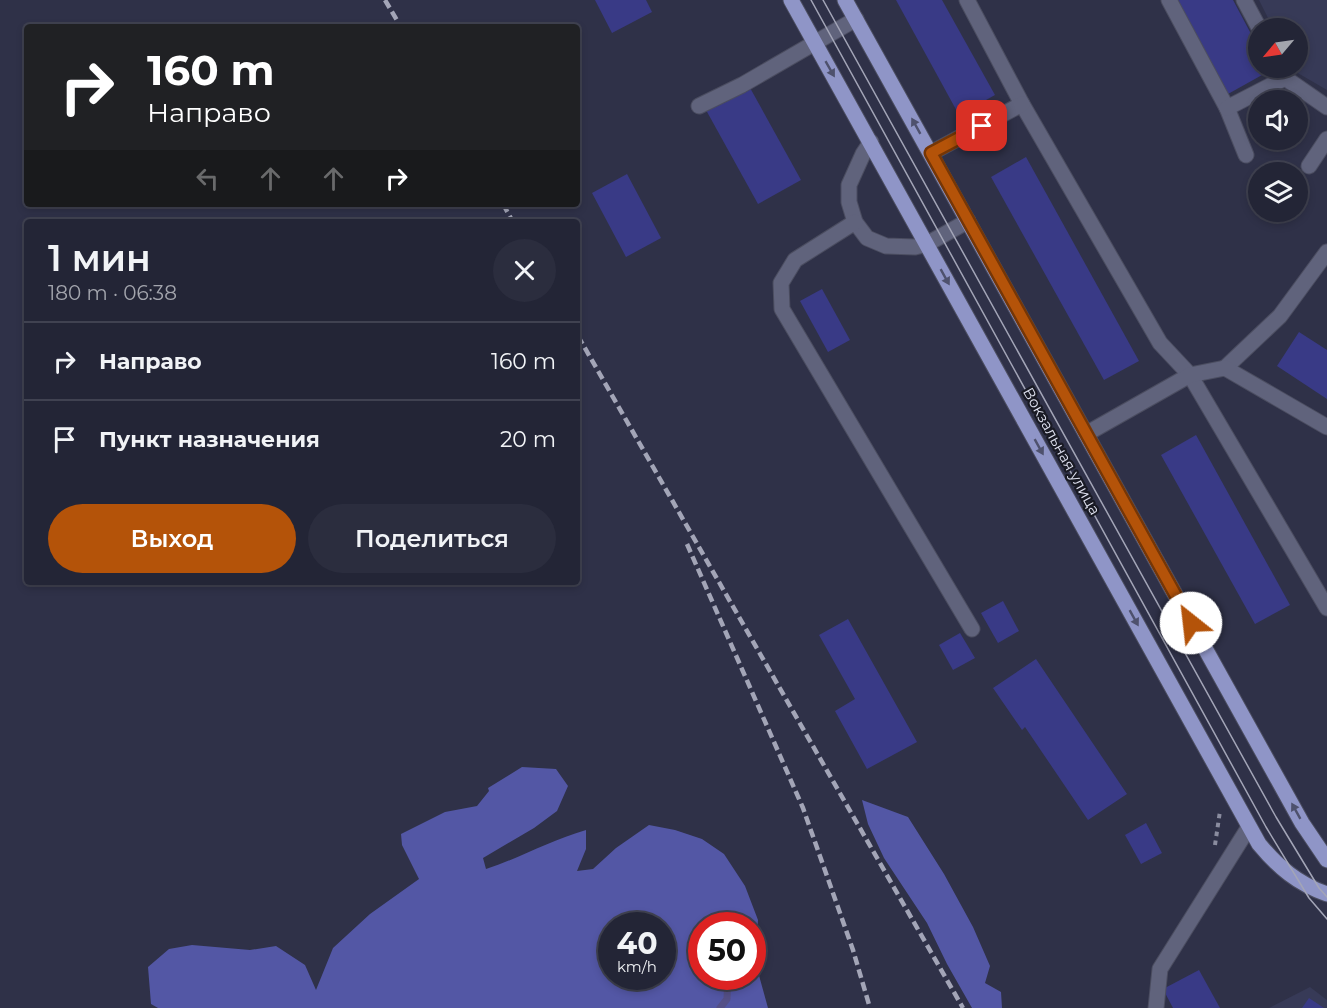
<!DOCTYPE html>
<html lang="ru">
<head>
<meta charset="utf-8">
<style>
  :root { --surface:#232536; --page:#2b2d3e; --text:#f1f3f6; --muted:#a3a5ad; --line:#404251; --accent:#b45309 }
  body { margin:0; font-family:Montserrat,sans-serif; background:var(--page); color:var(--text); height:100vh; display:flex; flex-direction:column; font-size:22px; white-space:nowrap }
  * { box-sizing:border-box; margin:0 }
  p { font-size:20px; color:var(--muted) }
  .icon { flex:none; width:33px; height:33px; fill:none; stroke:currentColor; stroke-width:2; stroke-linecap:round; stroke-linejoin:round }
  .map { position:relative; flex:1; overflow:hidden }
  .drawer { position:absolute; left:24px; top:219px; width:556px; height:366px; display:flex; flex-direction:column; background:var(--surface); border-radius:6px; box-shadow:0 3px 9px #0003,0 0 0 2px var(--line) }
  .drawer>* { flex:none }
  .top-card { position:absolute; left:24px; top:24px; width:556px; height:183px; border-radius:6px; box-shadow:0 3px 9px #0003,0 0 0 2px var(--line); background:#202124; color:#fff; overflow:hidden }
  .needle { width:39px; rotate:241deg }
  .buttons { position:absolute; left:1248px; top:18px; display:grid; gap:12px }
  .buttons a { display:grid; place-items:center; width:60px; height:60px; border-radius:50%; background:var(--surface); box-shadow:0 3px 9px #0003,0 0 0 2px var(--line); font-size:30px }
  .speed { position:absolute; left:598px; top:912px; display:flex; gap:12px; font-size:30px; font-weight:700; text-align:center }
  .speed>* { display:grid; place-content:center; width:78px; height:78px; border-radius:50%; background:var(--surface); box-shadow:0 3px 9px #0003,0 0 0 2px var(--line); line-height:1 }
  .speed small { font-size:15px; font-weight:400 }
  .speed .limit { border:9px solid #d22; background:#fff; color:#111 }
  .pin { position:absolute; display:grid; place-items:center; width:51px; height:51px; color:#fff; margin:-26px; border-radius:12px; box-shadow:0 3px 9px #0006 }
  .me { position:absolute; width:66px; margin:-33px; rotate:331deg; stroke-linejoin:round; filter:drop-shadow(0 0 4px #0008) }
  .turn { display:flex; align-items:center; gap:21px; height:126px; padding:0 24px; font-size:27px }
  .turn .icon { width:78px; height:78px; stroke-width:2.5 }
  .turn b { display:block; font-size:42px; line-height:51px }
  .lanes { display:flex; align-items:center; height:57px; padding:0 24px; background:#0003; justify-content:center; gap:30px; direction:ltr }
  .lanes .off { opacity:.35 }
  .round { display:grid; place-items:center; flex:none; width:63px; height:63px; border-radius:32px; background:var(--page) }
  .overview { display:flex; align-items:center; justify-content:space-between; height:102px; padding:0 24px }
  h1 { font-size:36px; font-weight:600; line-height:45px }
  .action { display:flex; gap:12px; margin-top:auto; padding:12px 24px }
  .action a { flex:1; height:69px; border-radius:36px; background:var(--accent); color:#fff; font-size:24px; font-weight:600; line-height:69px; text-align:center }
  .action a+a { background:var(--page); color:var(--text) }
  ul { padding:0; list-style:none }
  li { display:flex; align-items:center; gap:18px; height:78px; padding:0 24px; border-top:2px solid var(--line) }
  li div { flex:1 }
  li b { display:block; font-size:22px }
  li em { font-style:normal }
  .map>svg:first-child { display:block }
  .built { fill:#373a57 }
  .forest { fill:#5357a5; fill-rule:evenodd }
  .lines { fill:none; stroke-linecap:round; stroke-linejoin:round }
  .stream { stroke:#555087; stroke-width:7 }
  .building { fill:#393a86 }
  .minor-casing { stroke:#4b4d60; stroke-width:17 }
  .major-casing { stroke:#4b4d60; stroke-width:17 }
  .path { stroke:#8a8c9f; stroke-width:4; stroke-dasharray:4.5 4.5; stroke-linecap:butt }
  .minor { stroke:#60637c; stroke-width:15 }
  .major { stroke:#8f95c7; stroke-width:15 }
  .tram { stroke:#a3a5b7; stroke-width:1.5 }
  .rail { stroke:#a3a5b7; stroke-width:4.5; stroke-dasharray:9 4.5; stroke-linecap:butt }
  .oneway { fill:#4e516d }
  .route-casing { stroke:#753606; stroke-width:15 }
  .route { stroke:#b45309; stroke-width:10 }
  .labels { text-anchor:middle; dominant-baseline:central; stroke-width:4.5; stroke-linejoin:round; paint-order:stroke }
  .street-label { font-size:15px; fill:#e0e2f1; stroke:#191a24 }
</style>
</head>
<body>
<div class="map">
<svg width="1327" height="1008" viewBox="0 0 1327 1008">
  <rect width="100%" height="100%" fill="#2f3148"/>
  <g class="built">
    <polygon points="1259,0 1327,0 1327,90 1296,72 1293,68 1298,68 1298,28 1273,28"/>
    <polygon points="1310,987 1327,1000 1327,1008 1269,1008"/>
  </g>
  <g class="forest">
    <path d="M522 767 556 769 568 786 557 811 534 828 483 858 486 869C520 858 551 840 586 830V849L577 871 593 869 616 848 649 825 675 830 702 839 724 854 745 886 758 920 755 961 768 1008H158L151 1004 148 967 169 949 192 945 250 950 276 946 305 965 316 990 333 948 370 914 419 879 402 845 401 834 445 812 477 806 489 791 488 788ZM612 926H663V976H612ZM702 926H753V976H702Z"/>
    <polygon points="862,800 908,817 944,874 973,927 990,966 985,983 1001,992 1002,1008 972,1008 947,964 927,923 884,858 868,824"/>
  </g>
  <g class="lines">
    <polyline class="stream" points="720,1008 727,999 728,976"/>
  </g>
  <g class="building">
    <polygon points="595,0 646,0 652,12 612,33"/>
    <polygon points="896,0 942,0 995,95 959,115"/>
    <polygon points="1177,0 1233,0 1258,47 1258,68 1270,68 1271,70 1228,94"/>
    <polygon points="749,86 801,180 758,204 706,110"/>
    <polygon points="1026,157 1139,361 1104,380 991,177"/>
    <polygon points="627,174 661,238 626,257 592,193"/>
    <polygon points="822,289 850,340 828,352 800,301"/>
    <polygon points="1299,332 1327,350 1327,399 1277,366"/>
    <polygon points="1196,435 1290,605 1255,624 1161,455"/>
    <polygon points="1003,601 1019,631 998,643 981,613"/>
    <polygon points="848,619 917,742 867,769 835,711 855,699 819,635"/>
    <polygon points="960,633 975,658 953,670 939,645"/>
    <polygon points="1036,659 1127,794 1088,820 1025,727 1022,730 993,688"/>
    <polygon points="1146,823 1162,853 1141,864 1125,835"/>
    <polygon points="1199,970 1220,1008 1173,1008 1163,989"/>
    <polygon points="1309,998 1324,1008 1302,1008"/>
  </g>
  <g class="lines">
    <g class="minor-casing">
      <g id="minor">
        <polyline points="967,0 1022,104 1160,343 1190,375 1327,608"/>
        <polyline points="1169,0 1227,108 1246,155"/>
        <polyline points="1244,0 1259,28"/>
        <polyline points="1285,78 1327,107"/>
        <polyline points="699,106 742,85 856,19"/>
        <polyline points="1227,108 1285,78 1280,68"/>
        <polyline points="871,142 863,154 849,185 849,202 855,222 867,238 886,246 915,247 927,244 968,221"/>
        <polyline points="931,153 1022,104"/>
        <polyline points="1309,166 1327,139"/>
        <polyline points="855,222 795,260 781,283 782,309 972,629"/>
        <polyline points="1225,368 1280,316 1327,252"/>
        <polyline points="1086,434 1190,375 1225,368 1327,427"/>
        <polyline points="1156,1008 1160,969 1249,827"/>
      </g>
    </g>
    <g class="major-casing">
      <g id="major">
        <path d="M791 0 1259 844C1278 867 1298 884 1327 894"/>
        <polyline points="845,0 1302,823 1327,860"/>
      </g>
    </g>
    <polyline class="path" points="1215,845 1220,811"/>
    <use href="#minor" class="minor"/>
    <use href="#major" class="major"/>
    <g class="tram">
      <polyline points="811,0 1266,827 1309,898 1327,919"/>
      <polyline points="823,0 1276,817 1319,888 1327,897"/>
    </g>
    <g class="rail">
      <polyline points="385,0 401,27"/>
      <polyline points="503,204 513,222"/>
      <polyline points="578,336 963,1008"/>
      <polyline points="687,544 803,808 853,950 870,1008"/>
    </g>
  </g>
  <defs><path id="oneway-solid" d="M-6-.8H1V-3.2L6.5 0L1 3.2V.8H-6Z" transform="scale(1.5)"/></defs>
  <g class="oneway">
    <use href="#oneway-solid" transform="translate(830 69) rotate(60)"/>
    <use href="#oneway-solid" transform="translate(916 126) rotate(-119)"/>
    <use href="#oneway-solid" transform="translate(945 277) rotate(61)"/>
    <use href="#oneway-solid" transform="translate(1039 447) rotate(61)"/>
    <use href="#oneway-solid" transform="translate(1134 618) rotate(61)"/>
    <use href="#oneway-solid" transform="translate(1296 811) rotate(-119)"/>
  </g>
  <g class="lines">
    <g class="route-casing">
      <polyline id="route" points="982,126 931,153 1191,623"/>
    </g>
    <use href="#route" class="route"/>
  </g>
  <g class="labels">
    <g class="street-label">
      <text transform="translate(1062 451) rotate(61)">Вокзальная улица</text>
    </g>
  </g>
</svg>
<div class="buttons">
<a><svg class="needle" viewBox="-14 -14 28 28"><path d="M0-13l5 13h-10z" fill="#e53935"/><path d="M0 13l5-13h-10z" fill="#a3a5ad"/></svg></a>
<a><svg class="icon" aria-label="sound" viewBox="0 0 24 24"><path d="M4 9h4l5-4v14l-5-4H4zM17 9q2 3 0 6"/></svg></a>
<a><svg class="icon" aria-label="layers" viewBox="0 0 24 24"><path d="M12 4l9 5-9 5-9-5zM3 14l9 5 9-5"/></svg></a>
</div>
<div class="speed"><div>40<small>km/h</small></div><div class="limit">50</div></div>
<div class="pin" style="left:982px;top:126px;background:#d93025"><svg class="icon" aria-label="arrive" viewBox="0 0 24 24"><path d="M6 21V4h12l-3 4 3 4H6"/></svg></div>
<svg class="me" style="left:1191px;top:623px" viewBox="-20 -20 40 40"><circle r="19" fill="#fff"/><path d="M0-13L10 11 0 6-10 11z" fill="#b45309"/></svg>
<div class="top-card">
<div class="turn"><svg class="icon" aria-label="right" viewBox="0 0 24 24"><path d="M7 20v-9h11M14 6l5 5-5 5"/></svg><div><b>160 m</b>Направо</div></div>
<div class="lanes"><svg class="icon off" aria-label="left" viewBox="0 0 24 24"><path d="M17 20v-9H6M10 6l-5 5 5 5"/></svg><svg class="icon off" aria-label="ahead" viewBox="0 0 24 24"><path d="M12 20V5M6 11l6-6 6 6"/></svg><svg class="icon off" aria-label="ahead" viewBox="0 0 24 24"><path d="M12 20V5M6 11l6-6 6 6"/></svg><svg class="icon" aria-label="right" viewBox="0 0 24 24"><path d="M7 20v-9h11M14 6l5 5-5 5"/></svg></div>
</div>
<section class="drawer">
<div class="overview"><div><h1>1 мин</h1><p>180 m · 06:38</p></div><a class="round"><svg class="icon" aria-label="close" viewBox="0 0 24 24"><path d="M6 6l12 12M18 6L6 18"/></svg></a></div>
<ul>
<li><svg class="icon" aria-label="right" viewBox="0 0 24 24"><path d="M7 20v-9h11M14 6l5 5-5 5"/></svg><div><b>Направо</b></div><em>160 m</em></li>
<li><svg class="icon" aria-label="arrive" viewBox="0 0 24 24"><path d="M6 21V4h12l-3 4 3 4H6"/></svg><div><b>Пункт назначения</b></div><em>20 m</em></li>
</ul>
<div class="action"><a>Выход</a><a>Поделиться</a></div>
</section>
</div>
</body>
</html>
